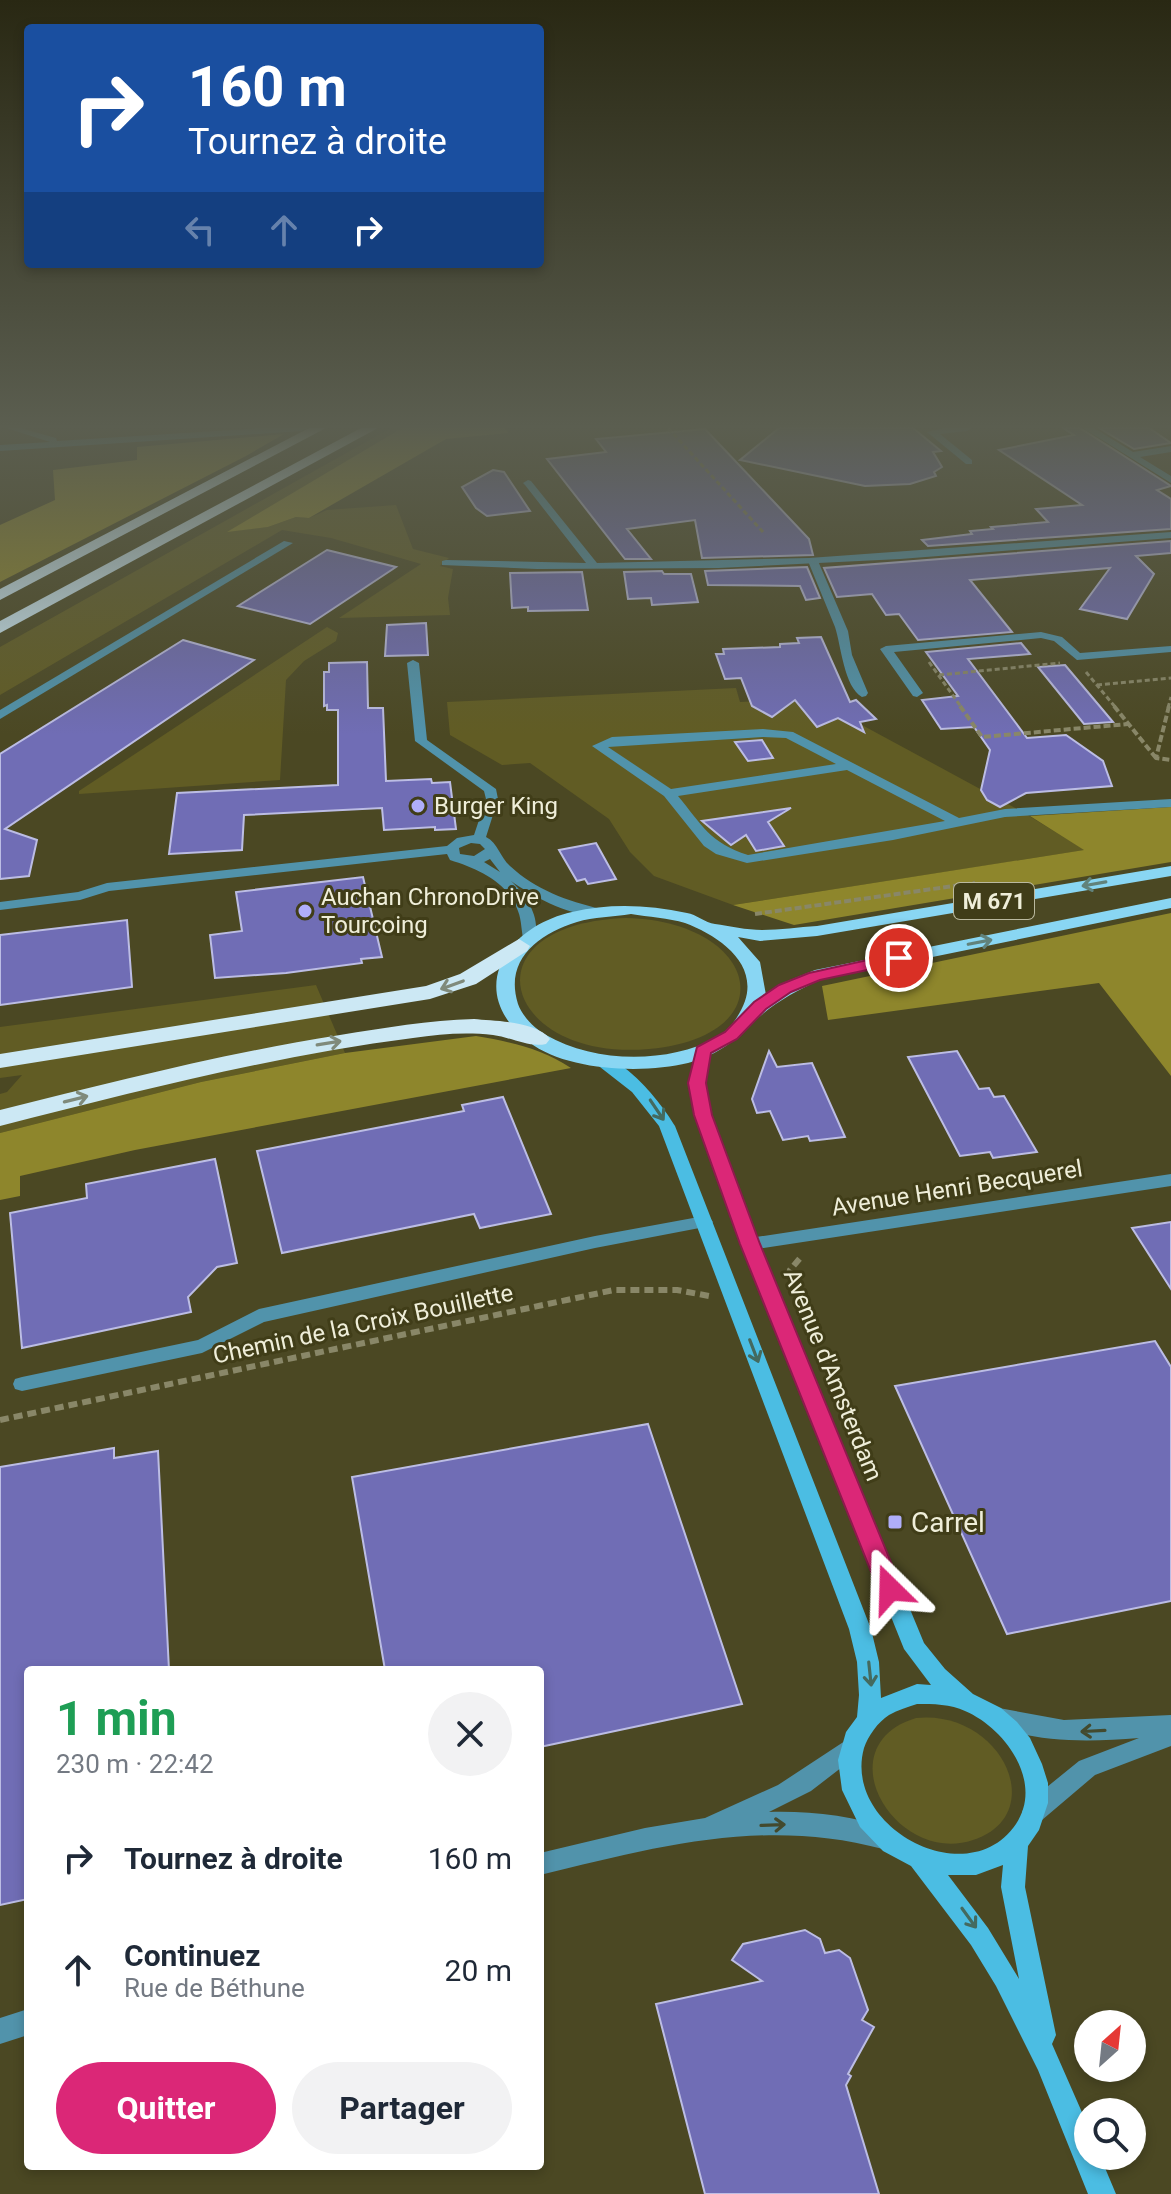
<!DOCTYPE html>
<html lang="fr">
<head>
<meta charset="utf-8">
<style>
  :root { --surface:#fff; --page:#f2f2f3; --text:#1f2937; --muted:#747a83; --accent:#db2777 }
  body { margin:0; font-family:Roboto,sans-serif; background:var(--page); color:var(--text); height:100vh; display:flex; flex-direction:column; font-size:30px; white-space:nowrap }
  * { box-sizing:border-box; margin:0 }
  p { font-size:26px; color:var(--muted) }
  .icon { flex:none; width:44px; height:44px; fill:none; stroke:currentColor; stroke-width:2; stroke-linecap:round; stroke-linejoin:round }
  .map { position:relative; flex:1; overflow:hidden }
  .drawer { position:absolute; left:24px; top:1666px; width:520px; height:504px; display:flex; flex-direction:column; background:var(--surface); border-radius:8px; box-shadow:0 4px 12px #0003 }
  .drawer>* { flex:none }
  .hud { position:absolute; left:24px; top:24px; width:520px; height:244px; border-radius:8px; box-shadow:0 4px 12px #0003; background:#1a4fa0; color:#fff; overflow:hidden }
  .needle { width:52px; rotate:27deg }
  .tools { position:absolute; left:1074px; top:2010px; display:grid; gap:16px }
  .tools a { display:grid; place-items:center; width:72px; height:72px; border-radius:50%; background:var(--surface); box-shadow:0 4px 12px #0003; font-size:40px }
  .pin { position:absolute; display:grid; place-items:center; width:68px; height:68px; color:#fff; margin:-34px; border:4px solid #fff; border-radius:50%; box-shadow:0 2px 8px #0007 }
  .me { position:absolute; width:88px; margin:-44px; rotate:338deg; stroke-linejoin:round; filter:drop-shadow(0 0 6px #0008) }
  .turn { display:flex; align-items:center; gap:28px; height:168px; padding:0 32px; font-size:36px }
  .turn .icon { width:104px; height:104px; stroke-width:2.5 }
  .turn b { display:block; font-size:56px; line-height:68px }
  .lanes { display:flex; align-items:center; height:76px; padding:0 32px; background:#0003; justify-content:center; gap:40px; direction:ltr }
  .lanes .off { opacity:.35 }
  .round { display:grid; place-items:center; flex:none; width:84px; height:84px; border-radius:42px; background:var(--page) }
  .overview { display:flex; align-items:center; justify-content:space-between; height:136px; padding:0 32px }
  h1 { font-size:48px; font-weight:700; line-height:60px; color:#1e9e55 }
  .cta { display:flex; gap:16px; margin-top:auto; padding:16px 32px }
  .cta a { flex:1; height:92px; border-radius:48px; background:var(--accent); color:#fff; font-size:32px; font-weight:700; line-height:92px; text-align:center }
  .cta a+a { background:var(--page); color:var(--text) }
  ul { padding:0; list-style:none }
  li { display:flex; align-items:center; gap:24px; height:112px; padding:0 32px }
  li div { flex:1 }
  li b { display:block; font-size:30px }
  li em { font-style:normal }
  .map>svg:first-child { display:block }
  .green { fill:#615c24 }
  .forest { fill:#8e862c }
  .building { fill:#706db5; stroke:#bcbde4; stroke-width:2 }
  .lines { fill:none; stroke-linecap:round; stroke-linejoin:round }
  .path-far2 { stroke:#898768; stroke-width:3; stroke-dasharray:5 3; stroke-linecap:butt }
  .path-far1 { stroke:#898768; stroke-width:4; stroke-dasharray:7 3; stroke-linecap:butt }
  .path { stroke:#898768; stroke-width:6; stroke-dasharray:9 5; stroke-linecap:butt }
  .lane { fill:#5193ab; fill-rule:evenodd }
  .street { fill:#5193ab; fill-rule:evenodd }
  .secondary { fill:#4bbde3; fill-rule:evenodd }
  .primary { fill:#89d6f3; fill-rule:evenodd }
  .highway { fill:#cce8f4; fill-rule:evenodd }
  .oneway { stroke:#61827b }
  .oneway2 { stroke:#7f8a7b }
  .oneway3 { stroke:#446a5f }
  .oneway4 { stroke:#434a2e }
  .route { fill:#db2777; stroke:#8e194d; stroke-width:2 }
  .poi-dot { fill:#afaefa; stroke:#403d18; stroke-width:3 }
  .labels { text-anchor:middle; dominant-baseline:central; stroke-width:6; stroke-linejoin:round; paint-order:stroke }
  .shield { fill:#403d18; stroke:#bab99f; stroke-width:2 }
  .shield-label { font-size:22px; font-weight:bold; fill:#efeed9 }
  .poi-label { font-size:24px; fill:#efeed9; stroke:#403d18; text-anchor:start }
  .street-label { font-size:24px; fill:#efeed9; stroke:#403d18 }
  .near-poi-label { font-size:28px; fill:#efeed9; stroke:#403d18; text-anchor:start }
</style>
</head>
<body>
<div class="map">
<svg width="1171" height="2194" viewBox="0 0 1171 2194">
  <rect width="100%" height="100%" fill="#4b4823"/>
  <g class="green">
    <polygon points="391,428 402,428 230,531 268,527 296,517 309,518 327,510 396,505 413,549 449,558 440,566 453,569 448,598 450,615 339,618 421,564 331,538 282,530 0,695 0,647"/>
    <polygon points="327,627 338,633 336,641 304,661 286,680 280,780 79,794 79,791"/>
    <polygon points="736,688 740,702 812,698 1021,811 1085,850 733,905 654,876 630,852 609,819 530,763 502,765 450,735 447,702"/>
    <path d="M626 918C759 921 788 1036 649 1049 503 1062 462 924 626 918Z"/>
    <polygon points="316,985 345,1053 201,1082 0,1133 0,1094 7,1092 22,1075 0,1078 0,1027"/>
    <path d="M916 1718C1001 1709 1051 1814 973 1840 895 1866 824 1746 916 1718Z"/>
  </g>
  <g class="forest">
    <polygon points="402,428 505,428 508,433 446,439 309,518 296,517 268,527 227,532"/>
    <polygon points="284,434 246,456 0,582 0,525 55,500 53,470 137,460 137,447"/>
    <polygon points="1171,807 1171,862 794,925 733,905 1084,850 1030,816"/>
    <polygon points="1171,913 1171,1076 1099,983 828,1020 822,986"/>
    <path d="M476 1036C511 1042 541 1048 571 1068L135 1150 20 1176V1196L0 1200V1133L201 1082 345 1053Z"/>
  </g>
  <g class="building">
    <polygon points="779,428 913,428 941,451 933,452 942,467 934,472 936,476 910,484 865,486 740,460"/>
    <polygon points="1063,428 1080,428 1171,486 1157,490 1171,499 1171,529 928,546 922,540 972,534 970,531 993,529 991,527 1048,522 1036,509 1082,505 999,450 1074,435"/>
    <polygon points="1099,428 1149,428 1171,443 1134,449"/>
    <polygon points="705,429 809,539 813,555 702,558 695,520 627,529 651,559 625,559 547,459 606,452 596,439"/>
    <polygon points="493,470 504,472 530,511 487,516 476,508 462,487"/>
    <polygon points="1171,541 1171,553 1136,556 1154,574 1127,619 1080,609 1110,568 970,580 1012,632 918,640 899,614 886,615 872,594 837,597 824,568"/>
    <polygon points="327,550 396,567 310,624 238,606"/>
    <polygon points="807,567 820,598 806,600 800,586 708,585 705,571"/>
    <polygon points="662,571 664,574 691,574 698,602 652,605 651,598 628,599 624,572"/>
    <polygon points="582,572 588,610 528,611 528,607 512,608 510,573"/>
    <polygon points="426,623 428,655 385,656 387,625"/>
    <polygon points="821,637 850,702 856,700 876,719 860,722 864,732 838,718 817,727 795,700 772,717 752,706 741,678 725,679 716,654 724,654 723,649 780,647 780,644 799,643 797,638"/>
    <polygon points="183,640 254,660 5,829 37,840 29,876 0,879 0,754"/>
    <polygon points="1021,643 1030,654 968,659 1027,738 1066,735 1103,761 1112,786 1026,793 1000,807 987,800 981,790 990,750 974,727 941,729 922,700 958,696 926,652"/>
    <polygon points="367,662 368,708 383,708 386,781 431,779 432,783 450,782 456,829 435,830 435,827 384,830 382,808 244,815 242,850 169,854 177,793 338,785 338,710 327,710 327,705 324,706 324,672 329,672 329,663"/>
    <polygon points="1065,665 1113,722 1084,724 1038,667"/>
    <polygon points="762,740 773,758 748,761 735,742"/>
    <polygon points="791,808 768,822 784,846 756,851 746,835 731,845 702,821"/>
    <polygon points="596,843 616,879 588,884 585,879 577,881 559,850"/>
    <polygon points="363,877 382,957 361,959 362,963 286,973 215,978 210,935 242,931 236,892"/>
    <polygon points="127,920 132,987 0,1005 0,935"/>
    <polygon points="769,1051 777,1067 812,1063 845,1137 810,1141 808,1136 783,1140 770,1111 757,1113 752,1099"/>
    <polygon points="957,1051 979,1089 989,1088 994,1097 1004,1096 1037,1152 993,1158 990,1152 960,1156 908,1057"/>
    <polygon points="503,1097 551,1214 480,1228 474,1214 282,1253 257,1151 464,1111 462,1105"/>
    <polygon points="215,1159 237,1263 217,1267 188,1297 191,1312 22,1348 10,1213 87,1198 86,1184"/>
    <polygon points="1171,1222 1171,1289 1132,1228"/>
    <polygon points="1155,1341 1171,1367 1171,1601 1007,1634 895,1386"/>
    <polygon points="648,1424 742,1704 540,1747 540,1670 385,1670 352,1477"/>
    <polygon points="114,1448 114,1458 158,1451 169,1670 28,1670 28,1899 0,1905 0,1467"/>
    <polygon points="805,1930 820,1939 825,1953 839,1950 850,1958 868,2010 862,2020 874,2027 848,2074 851,2076 846,2085 879,2194 705,2194 656,2004 762,1981 732,1960 743,1944"/>
  </g>
  <g class="lines">
    <g class="path-far2">
      <polyline points="668,428 763,532"/>
      <polyline points="929,662 962,708"/>
      <polyline points="1086,672 1116,708"/>
      <polyline points="939,675 1060,663"/>
      <polyline points="1097,685 1171,678"/>
      <polyline points="1168,708 1171,697"/>
    </g>
    <g class="path-far1">
      <polyline points="960,706 982,737 1128,724"/>
      <polyline points="1114,706 1156,758"/>
      <polyline points="1169,706 1156,758 1171,760"/>
      <polyline points="755,914 975,883"/>
    </g>
    <g class="path">
      <polyline points="788,1278 790,1270 801,1257"/>
      <polyline points="0,1420 614,1290 677,1290 709,1296"/>
    </g>
    <g class="lane">
      <polygon points="944,428 971,428 967,431 940,434 972,460 972,464 966,464 927,432"/>
      <polygon points="284,541 293,543 0,719 0,710"/>
      <path d="M813 558 818 561 848 631 852 655 868 693 866 696 862 697C844 687 841 645 835 627 826 605 817 583 808 561Z"/>
      <polygon points="1041,632 1062,637 1080,653 1171,646 1171,652 1077,660 1054,641 1041,638 894,652 923,693 917,697 913,696 880,649 886,646"/>
      <path d="M413 660 419 663 427 740 496 789 498 799 486 837C498 843 500 857 510 866 536 890 567 901 601 909L603 912 601 915C574 919 532 896 511 881 527 896 542 919 534 941H524C521 932 522 921 518 911 507 881 478 869 450 860L447 854 109 891 80 900 0 910V902L78 892 107 883 447 846 457 838 474 835 486 799 484 791 415 741 407 663ZM471 843 480 844 485 849 474 856 460 854 459 848ZM490 859 500 872 484 862Z"/>
      <path d="M763 729 793 732 959 818 1005 809 1171 799V807L1005 817 893 840 747 863 716 854 704 846 664 796 592 746 612 737ZM763 737 786 738 836 764 671 789 608 747ZM847 770 945 821 748 855C710 843 702 825 678 796Z"/>
      <polygon points="704,1216 710,1218 713,1222 710,1226 595,1248 264,1322 202,1353 22,1391 15,1389 13,1384 15,1379 22,1377 198,1340 259,1309 595,1236"/>
    </g>
    <g class="street">
      <polygon points="6,428 20,428 56,438 57,441 263,428 307,428 302,431 0,451 0,445 50,442"/>
      <polygon points="1083,428 1094,428 1133,452 1171,446 1171,452 1140,457 1171,476 1171,483"/>
      <polygon points="528,480 531,481 597,563 809,558 1171,532 1171,538 900,559 718,568 537,569 442,565 442,561 446,560 586,563 525,485 523,483"/>
      <polygon points="1171,1174 1171,1186 750,1250 744,1248 741,1244 744,1240 750,1238"/>
      <path d="M999 1708 1064 1720 1171 1715V1746L1095 1775 1042 1820 1034 1823 1026 1820 1022 1812 1026 1804 1079 1761 1139 1738C1088 1742 1039 1743 991 1725L988 1718 991 1711Z"/>
      <path d="M851 1737 859 1740 862 1747 859 1754 811 1791 769 1812C810 1811 853 1815 891 1830L895 1838 891 1846 883 1849C763 1817 657 1847 540 1875V1853L645 1828 705 1818 778 1785Z"/>
      <polygon points="28,2009 28,2035 0,2044 0,2018"/>
    </g>
    <path class="secondary" d="M703 1045 711 1050 705 1083 711 1115 759 1244 924 1643 945 1669 973 1694 1001 1708 1017 1722 1030 1738 1042 1764 1048 1783V1803L1039 1830 1028 1846 1025 1887 1056 2035 1052 2044 1088 2126V2156H1100L1116 2194H1088L1038 2070 996 1986 971 1945 911 1866 883 1851 860 1827 842 1790 838 1760 846 1732 857 1717 859 1695 857 1662 849 1629 659 1126 632 1092 591 1060 593 1057C621 1051 663 1105 675 1126L871 1629 879 1662 881 1698 917 1684 931 1685 904 1649 741 1244 695 1115 689 1083 695 1050ZM917 1704C933 1704 951 1704 965 1711 1005 1728 1044 1782 1016 1824 968 1895 842 1827 864 1748 868 1736 878 1722 889 1715 898 1710 908 1707 917 1704ZM1003 1865 1001 1887 1019 1979 988 1928 948 1875H976Z"/>
    <path class="primary" d="M1171 866V876L817 936 760 941 738 937 760 962 766 995 778 985 815 970 1171 898V908L820 980C798 990 777 1001 758 1018 735 1040 721 1054 688 1063 643 1074 566 1071 529 1042 464 992 505 927 572 912 611 903 648 905 687 913 696 914 705 923 715 924 729 926 747 930 762 930 780 930 799 927 817 926ZM631 914C648 917 669 918 685 923 717 935 758 962 745 1001 740 1015 730 1030 716 1038 667 1064 594 1063 546 1035 535 1029 522 1016 518 1004 504 960 538 934 577 922 593 917 614 917 631 914Z"/>
    <g class="highway">
      <polygon points="309,428 326,428 0,600 0,589"/>
      <polygon points="361,428 378,428 0,633 0,621"/>
      <polygon points="519,939 530,946 527,951 476,984 430,999 0,1068 0,1054 426,986 460,974"/>
      <path d="M474 1019C494 1021 536 1021 550 1039L546 1044C529 1048 510 1037 493 1035 466 1032 440 1034 413 1038 273 1056 137 1091 0 1126V1110C113 1082 225 1053 340 1035 384 1028 429 1020 474 1019Z"/>
    </g>
  </g>
  <defs><path id="oneway-shaft" d="M-6 0H5M1.5-3L5.5 0L1.5 3" fill="none" stroke-width="1.6" stroke-linecap="round" stroke-linejoin="round" transform="scale(2)"/></defs>
  <g class="oneway">
    <use href="#oneway-shaft" transform="translate(1094 884) rotate(170)"/>
    <use href="#oneway-shaft" transform="translate(980 942) rotate(-11)"/>
  </g>
  <g class="oneway2">
    <use href="#oneway-shaft" transform="translate(452 985) rotate(160)"/>
    <use href="#oneway-shaft" transform="translate(329 1043) rotate(-9)"/>
    <use href="#oneway-shaft" transform="translate(76 1099) rotate(-14)"/>
  </g>
  <g class="oneway3">
    <use href="#oneway-shaft" transform="translate(657 1110) rotate(56)"/>
    <use href="#oneway-shaft" transform="translate(754 1351) rotate(69)"/>
    <use href="#oneway-shaft" transform="translate(870 1674) rotate(84)"/>
    <use href="#oneway-shaft" transform="translate(969 1918) rotate(54)"/>
  </g>
  <g class="oneway4">
    <use href="#oneway-shaft" transform="translate(1093 1731) rotate(177)"/>
    <use href="#oneway-shaft" transform="translate(773 1825) rotate(-2)"/>
  </g>
  <linearGradient id="sky" x2="0" y2="1"><stop stop-color="#292813"/><stop offset="0.58" stop-color="#5b5e50"/><stop offset="1" stop-color="#5b5e50" stop-opacity="0"/></linearGradient>
  <rect width="1171" height="735" fill="url(#sky)"/>
  <polygon class="route" points="899,953 907,958 905,962 820,980 791,992 766,1009 737,1039 711,1053 706,1083 712,1115 760,1244 902,1589 898,1596 890,1599 881,1596 878,1589 740,1244 694,1115 688,1083 697,1047 725,1032 754,1002 779,985 809,973"/>
  <g class="poi-dot">
    <circle cx="418" cy="806" r="8"/>
    <circle cx="305" cy="911" r="8"/>
    <rect x="887" y="1514" width="16" height="16" rx="4"/>
  </g>
  <g class="labels">
    <rect class="shield" x="954" y="883" width="80" height="36" rx="6"/>
    <g class="shield-label">
      <text x="994" y="901">M 671</text>
    </g>
    <g class="poi-label">
      <text x="434" y="806">Burger King</text>
      <text x="321" y="897">Auchan ChronoDrive<tspan x="321" dy="28">Tourcoing</tspan></text>
    </g>
    <g class="street-label">
      <text transform="translate(957 1188) rotate(-9)">Avenue Henri Becquerel</text>
      <text transform="translate(363 1324) rotate(-12)">Chemin de la Croix Bouillette</text>
      <text transform="translate(833 1375) rotate(68)">Avenue d'Amsterdam</text>
    </g>
    <g class="near-poi-label">
      <text x="911" y="1522">Carrel</text>
    </g>
  </g>
</svg>
<div class="tools">
<a><svg class="needle" viewBox="-14 -14 28 28"><path d="M0-13l5 13h-10z" fill="#e53935"/><path d="M0 13l5-13h-10z" fill="#747a83"/></svg></a>
<a><svg class="icon" aria-label="search" viewBox="0 0 24 24"><circle cx="10" cy="10" r="6"/><path d="M15 15l6 6"/></svg></a>
</div>
<div class="pin" style="left:899px;top:958px;background:#d93025"><svg class="icon" aria-label="arrive" viewBox="0 0 24 24"><path d="M6 21V4h12l-3 4 3 4H6"/></svg></div>
<svg class="me" style="left:890px;top:1589px" viewBox="-20 -20 40 40"><path d="M0-17L14 15 0 8-14 15z" fill="#db2777" stroke="#fff" stroke-width="4"/></svg>
<div class="hud">
<div class="turn"><svg class="icon" aria-label="right" viewBox="0 0 24 24"><path d="M7 20v-9h11M14 6l5 5-5 5"/></svg><div><b>160 m</b>Tournez à droite</div></div>
<div class="lanes"><svg class="icon off" aria-label="left" viewBox="0 0 24 24"><path d="M17 20v-9H6M10 6l-5 5 5 5"/></svg><svg class="icon off" aria-label="ahead" viewBox="0 0 24 24"><path d="M12 20V5M6 11l6-6 6 6"/></svg><svg class="icon" aria-label="right" viewBox="0 0 24 24"><path d="M7 20v-9h11M14 6l5 5-5 5"/></svg></div>
</div>
<section class="drawer">
<div class="overview"><div><h1>1 min</h1><p>230 m · 22:42</p></div><a class="round"><svg class="icon" aria-label="close" viewBox="0 0 24 24"><path d="M6 6l12 12M18 6L6 18"/></svg></a></div>
<ul>
<li><svg class="icon" aria-label="right" viewBox="0 0 24 24"><path d="M7 20v-9h11M14 6l5 5-5 5"/></svg><div><b>Tournez à droite</b></div><em>160 m</em></li>
<li><svg class="icon" aria-label="ahead" viewBox="0 0 24 24"><path d="M12 20V5M6 11l6-6 6 6"/></svg><div><b>Continuez</b><p>Rue de Béthune</p></div><em>20 m</em></li>
</ul>
<div class="cta"><a>Quitter</a><a>Partager</a></div>
</section>
</div>
</body>
</html>
